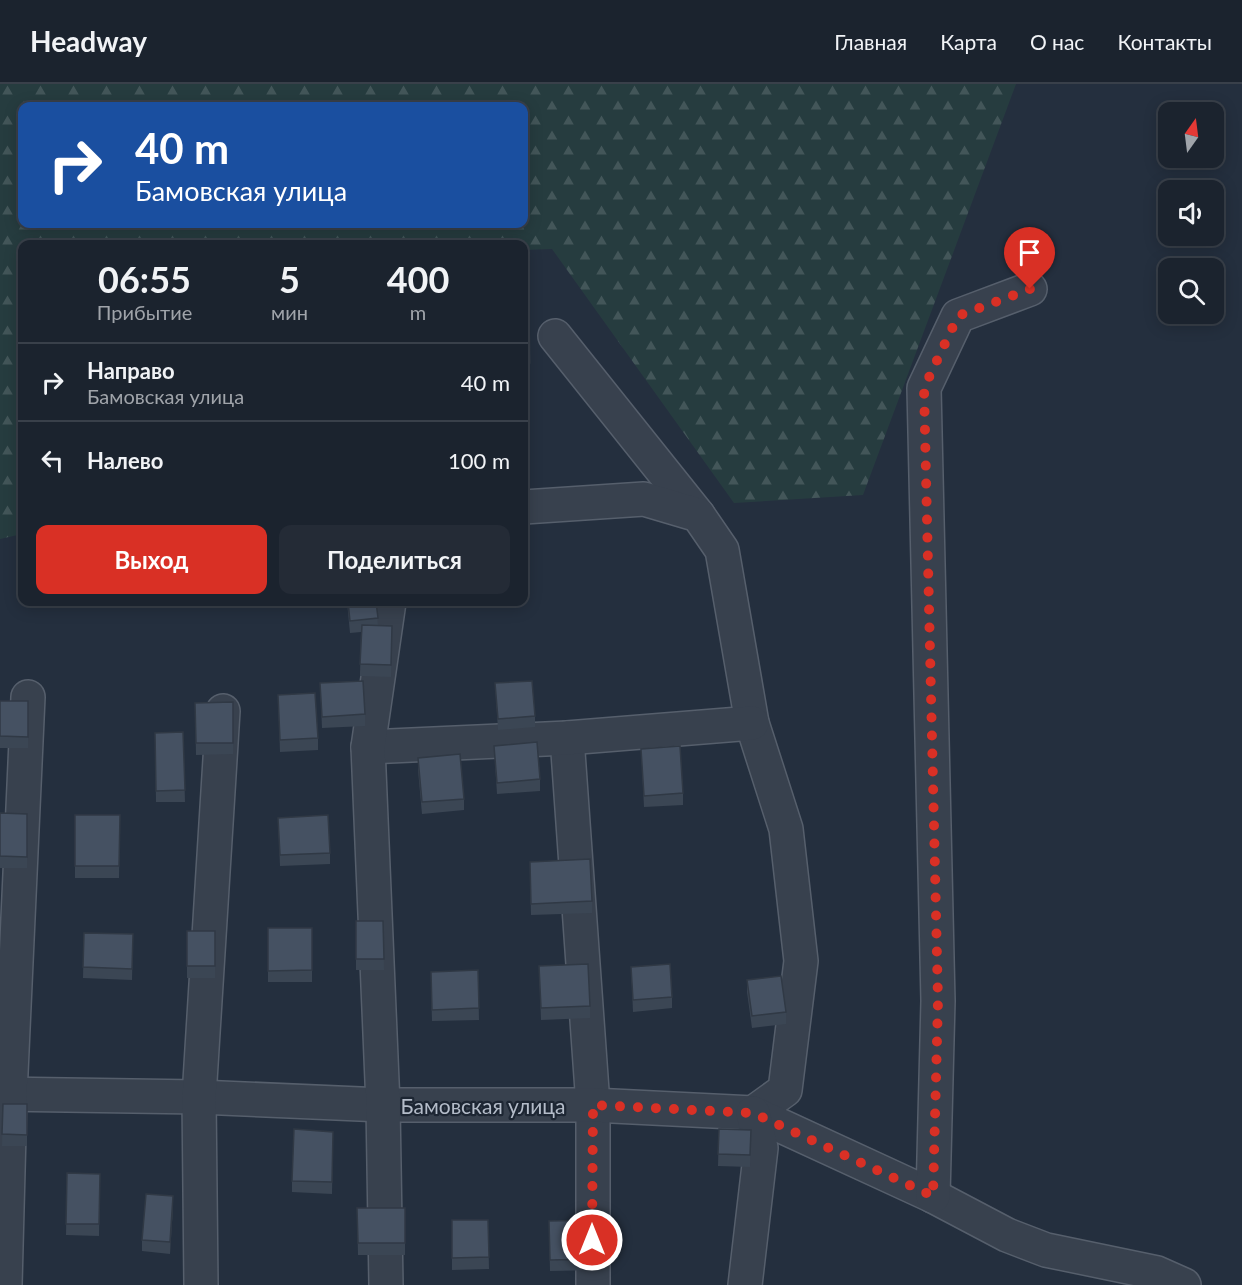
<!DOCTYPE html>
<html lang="ru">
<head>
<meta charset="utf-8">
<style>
  :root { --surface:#1b232e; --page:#242b36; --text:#f1f3f6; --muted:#a0a4aa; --line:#39404a; --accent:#d93025 }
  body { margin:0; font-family:Lato,sans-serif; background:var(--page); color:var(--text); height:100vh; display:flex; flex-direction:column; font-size:22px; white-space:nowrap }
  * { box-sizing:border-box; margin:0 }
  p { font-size:20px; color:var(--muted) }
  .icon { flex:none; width:33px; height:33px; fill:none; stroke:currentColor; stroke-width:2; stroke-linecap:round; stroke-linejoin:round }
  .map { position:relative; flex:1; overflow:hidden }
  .side { position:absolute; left:18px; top:156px; width:510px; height:366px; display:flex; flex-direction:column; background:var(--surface); border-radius:12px; box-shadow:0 3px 15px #0003,0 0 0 2px var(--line) }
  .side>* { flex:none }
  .hud { position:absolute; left:18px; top:18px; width:510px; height:126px; border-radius:12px; box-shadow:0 3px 15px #0003,0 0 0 2px var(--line); background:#1a4fa0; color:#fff; overflow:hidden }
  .needle { width:39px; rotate:14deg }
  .controls { position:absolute; left:1158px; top:18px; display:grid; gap:12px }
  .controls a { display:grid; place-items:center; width:66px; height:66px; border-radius:12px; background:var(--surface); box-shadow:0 3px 15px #0003,0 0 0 2px var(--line); font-size:30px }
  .pin { position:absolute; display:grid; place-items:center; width:51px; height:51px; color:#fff; margin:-62px -26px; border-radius:50% 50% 50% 0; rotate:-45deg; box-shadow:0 0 6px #0007 }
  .pin .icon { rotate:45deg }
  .me { position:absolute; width:66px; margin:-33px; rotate:0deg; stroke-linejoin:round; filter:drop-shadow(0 0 4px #0008) }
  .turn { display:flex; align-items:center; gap:21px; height:126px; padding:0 18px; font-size:27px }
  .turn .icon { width:78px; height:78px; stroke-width:2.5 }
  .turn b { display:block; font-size:42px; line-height:51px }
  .eta { display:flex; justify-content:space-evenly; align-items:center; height:102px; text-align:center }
  .eta b { font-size:36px; font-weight:700; line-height:42px }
  .action { display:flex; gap:12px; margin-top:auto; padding:12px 18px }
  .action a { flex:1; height:69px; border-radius:12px; background:var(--accent); color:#fff; font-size:24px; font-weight:700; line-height:69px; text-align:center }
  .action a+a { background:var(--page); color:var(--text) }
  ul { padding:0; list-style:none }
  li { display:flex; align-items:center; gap:18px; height:78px; padding:0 18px; border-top:2px solid var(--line) }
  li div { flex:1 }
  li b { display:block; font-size:22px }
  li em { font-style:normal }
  header { display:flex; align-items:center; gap:36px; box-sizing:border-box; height:84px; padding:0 30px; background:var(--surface); border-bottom:2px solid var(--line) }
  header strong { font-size:28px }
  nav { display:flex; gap:33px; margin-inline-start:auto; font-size:21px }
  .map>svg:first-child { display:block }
  .forest { fill:url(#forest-firs); fill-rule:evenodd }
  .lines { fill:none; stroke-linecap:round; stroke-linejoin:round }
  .minor-casing { stroke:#565f6c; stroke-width:36 }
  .minor { stroke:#38414e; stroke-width:33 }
  .wall { fill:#3b4654 }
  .shaded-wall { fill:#303945 }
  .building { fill:#455162; stroke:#303945; stroke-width:1.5 }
  .route { stroke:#d93025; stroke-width:10; stroke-dasharray:0 18 }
  .labels { text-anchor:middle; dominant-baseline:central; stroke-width:4.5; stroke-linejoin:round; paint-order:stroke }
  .street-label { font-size:21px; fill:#b4bcc9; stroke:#1d2633 }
</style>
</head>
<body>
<header>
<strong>Headway</strong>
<nav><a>Главная</a><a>Карта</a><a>О нас</a><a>Контакты</a></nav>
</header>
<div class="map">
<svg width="1242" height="1201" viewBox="0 0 1242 1201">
  <defs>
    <pattern id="forest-firs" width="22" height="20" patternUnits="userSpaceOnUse" patternTransform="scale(1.5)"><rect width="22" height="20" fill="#263c3f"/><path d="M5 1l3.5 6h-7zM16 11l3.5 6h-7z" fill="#435659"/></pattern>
  </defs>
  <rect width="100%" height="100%" fill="#242f3e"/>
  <path class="forest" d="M0 0H1016L863 411 734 419 552 165 524 166V160H22V450L0 455ZM22 22H524V140H22Z"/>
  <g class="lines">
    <g class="minor-casing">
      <g id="minor">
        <polyline points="555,252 698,431"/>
        <polyline points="524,423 644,415 698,431 722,466 752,639 786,745 801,877 785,1006 753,1029"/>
        <polyline points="567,654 593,1021 593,1201"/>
        <polyline points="368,663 567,654 752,639"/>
        <polyline points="0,1010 199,1013 383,1021 593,1021 753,1029 933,1112 1007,1151 1046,1166 1157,1189 1184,1201"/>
        <polyline points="933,1112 938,917 924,304 958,232 1030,205"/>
        <polyline points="5,1201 10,1011 28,613"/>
        <polyline points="201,1201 199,1013 223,627"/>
        <polyline points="386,1201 383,1021 368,663 389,518"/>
        <polyline points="745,1201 761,1064 753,1029"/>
      </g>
    </g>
    <use href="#minor" class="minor"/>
  </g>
  <g class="wall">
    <polygon points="524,188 528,188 530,290 524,291"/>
    <rect x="524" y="430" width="1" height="35"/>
    <polygon points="347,518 376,518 378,542 392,542 391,593 360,592 361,548 350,549"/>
    <polygon points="320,599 365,630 365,642 322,644"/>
    <polygon points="495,599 535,632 535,643 498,646"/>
    <polygon points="278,611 318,654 318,666 280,668"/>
    <rect x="0" y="617" width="28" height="47"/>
    <polygon points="233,618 233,670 196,671 195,619"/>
    <polygon points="183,648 185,718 156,718 155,649"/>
    <polygon points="494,662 540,695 540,707 497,710"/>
    <polygon points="641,665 683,709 683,721 644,723"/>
    <polygon points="418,674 464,715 464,726 422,730 418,686"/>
    <polygon points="0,729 27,730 27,784 0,784"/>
    <polygon points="75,731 120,731 119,794 75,794"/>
    <polygon points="278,734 330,769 330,780 280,782"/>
    <polygon points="530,789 592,817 592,829 531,831"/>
    <polygon points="356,837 383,837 384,886 356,886"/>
    <rect x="268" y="844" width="44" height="54"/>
    <rect x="187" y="847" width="28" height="47"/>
    <polygon points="84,849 133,850 132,896 83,894"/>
    <polygon points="539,882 590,922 590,934 541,936"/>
    <polygon points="631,883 672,913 672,924 633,928"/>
    <polygon points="478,886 479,936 432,937 431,899"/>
    <polygon points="747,896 786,928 786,940 752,944 747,908"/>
    <polygon points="3,1020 27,1020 27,1062 2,1062"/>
    <polygon points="719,1045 751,1046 750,1083 718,1082"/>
    <polygon points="333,1048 332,1110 292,1108 292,1097"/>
    <polygon points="67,1089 100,1090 99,1152 66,1151"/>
    <polygon points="173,1124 170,1170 142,1167 142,1156"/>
    <polygon points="357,1124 405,1124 405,1171 358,1171"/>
    <polygon points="452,1136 488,1136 489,1185 452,1186"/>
    <polygon points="598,1136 599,1186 550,1187 549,1137"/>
  </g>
  <polygon class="shaded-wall" points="173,1112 173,1124 170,1170 170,1158"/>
  <g class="building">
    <polygon points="524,188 528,188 530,279 524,279"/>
    <rect x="524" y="430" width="1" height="24"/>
    <polygon points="348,518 376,518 378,534 350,537"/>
    <polygon points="362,541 392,542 391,581 360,580"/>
    <polygon points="363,597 365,630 322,633 320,599"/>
    <polygon points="532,597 535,632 498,635 495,599"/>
    <polygon points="315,609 318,654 280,656 278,611"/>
    <polygon points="0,617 28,617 28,653 0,652"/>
    <polygon points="233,618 233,659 196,659 195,619"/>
    <polygon points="183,648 185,706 156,707 155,649"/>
    <polygon points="537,658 540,695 497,699 494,662"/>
    <polygon points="680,662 683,709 644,712 641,665"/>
    <polygon points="460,670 464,715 422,718 418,674"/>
    <polygon points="0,729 27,730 27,773 0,772"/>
    <polygon points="75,731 120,731 119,782 75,782"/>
    <polygon points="328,731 330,769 280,771 278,734"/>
    <polygon points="590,775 592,817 531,820 530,778"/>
    <polygon points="356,837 383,837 384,875 356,875"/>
    <polygon points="268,844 312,844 312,886 268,887"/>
    <rect x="187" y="847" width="28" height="35"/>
    <polygon points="84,849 133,850 132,885 83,883"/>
    <polygon points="588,880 590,922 541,924 539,882"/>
    <polygon points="670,880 672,913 633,916 631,883"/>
    <polygon points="478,886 479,924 432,926 431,888"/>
    <polygon points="781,892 786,928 752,932 747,896"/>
    <polygon points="3,1020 27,1020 27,1051 2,1050"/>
    <polygon points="294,1045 333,1048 332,1098 292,1097"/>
    <polygon points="719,1045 751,1046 750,1071 718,1070"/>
    <polygon points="67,1089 100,1090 99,1140 66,1140"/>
    <polygon points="146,1110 173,1112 170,1158 142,1156"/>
    <polygon points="357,1124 405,1124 405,1159 358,1159"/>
    <polygon points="452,1136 488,1136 489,1173 452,1174"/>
    <polygon points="598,1136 599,1175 550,1176 549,1137"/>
  </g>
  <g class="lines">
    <polyline class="route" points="592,1156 593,1021 753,1029 933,1112 938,917 924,304 958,232 1030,205"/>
  </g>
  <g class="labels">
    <g class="street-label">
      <text x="483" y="1021">Бамовская улица</text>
    </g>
  </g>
</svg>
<div class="controls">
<a><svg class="needle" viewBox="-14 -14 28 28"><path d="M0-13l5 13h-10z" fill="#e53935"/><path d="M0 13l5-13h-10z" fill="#a0a4aa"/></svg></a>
<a><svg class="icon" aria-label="sound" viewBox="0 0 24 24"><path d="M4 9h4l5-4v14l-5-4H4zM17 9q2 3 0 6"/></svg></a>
<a><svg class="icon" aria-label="search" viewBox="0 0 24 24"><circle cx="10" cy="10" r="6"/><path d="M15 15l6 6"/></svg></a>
</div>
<div class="pin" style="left:1030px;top:205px;background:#d93025"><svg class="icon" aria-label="arrive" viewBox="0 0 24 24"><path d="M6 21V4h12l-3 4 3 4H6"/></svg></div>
<svg class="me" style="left:592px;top:1156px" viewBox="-20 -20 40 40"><circle r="17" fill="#d93025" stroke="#fff" stroke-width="3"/><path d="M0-11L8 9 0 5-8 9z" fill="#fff"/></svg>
<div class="hud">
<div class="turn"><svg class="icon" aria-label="right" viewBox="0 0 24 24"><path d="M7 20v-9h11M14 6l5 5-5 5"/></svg><div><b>40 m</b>Бамовская улица</div></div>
</div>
<section class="side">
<div class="eta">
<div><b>06:55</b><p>Прибытие</p></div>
<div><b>5</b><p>мин</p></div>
<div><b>400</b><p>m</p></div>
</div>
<ul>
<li><svg class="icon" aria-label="right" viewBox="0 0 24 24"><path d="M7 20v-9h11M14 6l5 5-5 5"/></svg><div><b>Направо</b><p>Бамовская улица</p></div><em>40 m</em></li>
<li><svg class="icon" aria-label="left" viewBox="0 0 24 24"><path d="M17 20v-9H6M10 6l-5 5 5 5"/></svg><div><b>Налево</b></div><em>100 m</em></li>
</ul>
<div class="action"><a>Выход</a><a>Поделиться</a></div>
</section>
</div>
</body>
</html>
